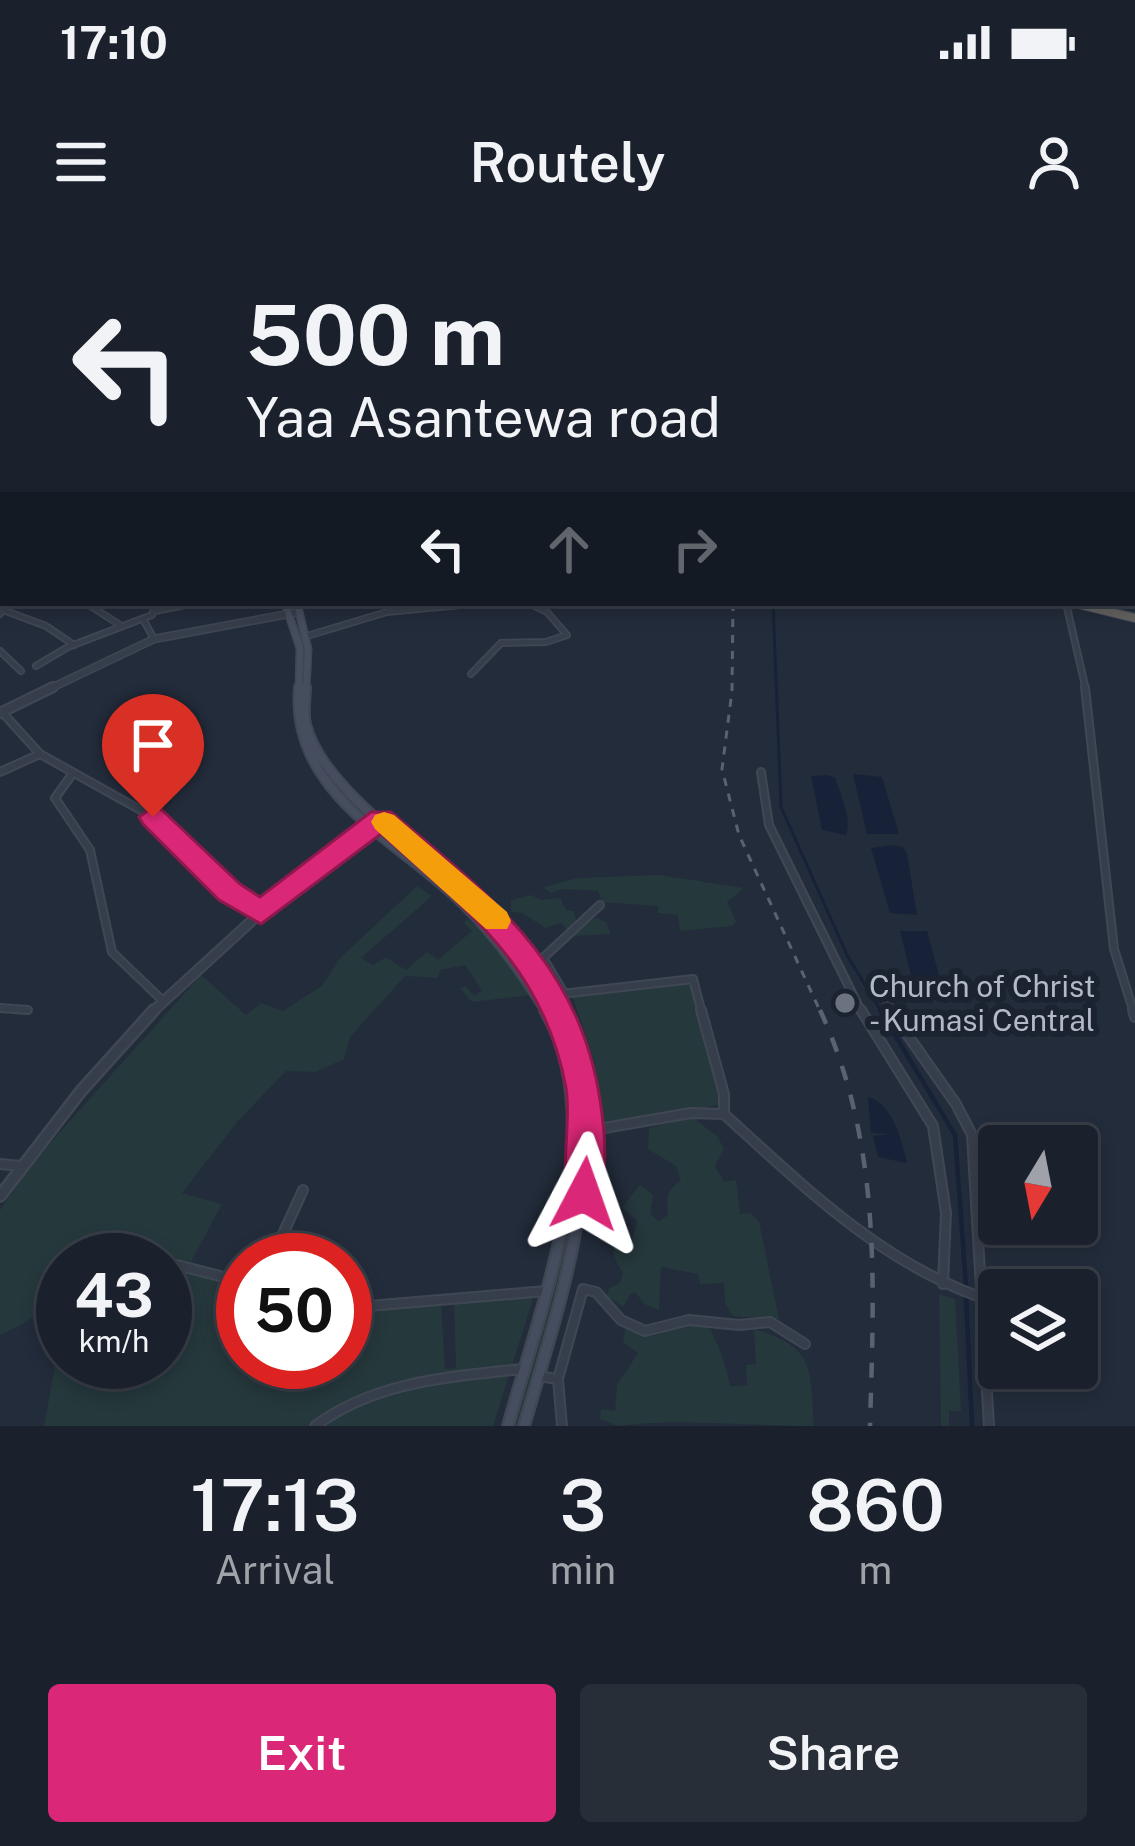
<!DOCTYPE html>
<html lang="en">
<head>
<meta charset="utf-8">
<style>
  :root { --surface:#1a212c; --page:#272e38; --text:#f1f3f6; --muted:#9fa3a9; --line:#383e48; --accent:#db2777 }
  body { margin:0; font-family:"Public Sans",sans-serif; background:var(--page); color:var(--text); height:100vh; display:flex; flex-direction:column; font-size:45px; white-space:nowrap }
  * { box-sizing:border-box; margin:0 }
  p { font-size:39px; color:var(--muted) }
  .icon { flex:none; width:66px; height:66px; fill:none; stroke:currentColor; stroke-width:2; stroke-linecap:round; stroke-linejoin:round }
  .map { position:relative; height:1186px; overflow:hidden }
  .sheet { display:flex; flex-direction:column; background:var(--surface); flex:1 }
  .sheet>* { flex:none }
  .hud { position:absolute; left:0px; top:0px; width:1137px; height:366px; box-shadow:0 6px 18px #0003,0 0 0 3px var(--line); background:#1a212c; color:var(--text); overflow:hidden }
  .needle { width:78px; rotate:190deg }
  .fabs { position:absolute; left:978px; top:885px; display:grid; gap:24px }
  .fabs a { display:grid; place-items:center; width:120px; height:120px; border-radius:12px; background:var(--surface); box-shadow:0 6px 18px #0003,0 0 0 3px var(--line); font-size:60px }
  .speed { position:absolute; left:36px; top:993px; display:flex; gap:24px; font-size:60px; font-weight:700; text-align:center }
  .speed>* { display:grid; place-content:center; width:156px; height:156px; border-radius:50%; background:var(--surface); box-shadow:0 6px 18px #0003,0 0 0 3px var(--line); line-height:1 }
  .speed small { font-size:30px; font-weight:400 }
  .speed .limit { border:18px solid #d22; background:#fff; color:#111 }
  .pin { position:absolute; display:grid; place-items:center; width:102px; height:102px; color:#fff; margin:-123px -51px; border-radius:50% 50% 50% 0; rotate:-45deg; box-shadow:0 0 12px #0007 }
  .pin .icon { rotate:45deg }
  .me { position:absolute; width:132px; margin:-66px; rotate:4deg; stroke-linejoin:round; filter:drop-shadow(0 0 9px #0008) }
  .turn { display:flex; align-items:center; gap:42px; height:252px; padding:0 48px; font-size:54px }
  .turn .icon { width:156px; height:156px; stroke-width:2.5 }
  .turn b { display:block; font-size:84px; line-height:102px }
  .lanes { display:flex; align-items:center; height:114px; padding:0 48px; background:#0003; justify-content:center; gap:60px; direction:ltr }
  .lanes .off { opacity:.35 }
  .eta { display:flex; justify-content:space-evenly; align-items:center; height:204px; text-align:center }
  .eta b { font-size:72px; font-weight:600; line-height:84px }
  .primary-button { display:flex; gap:24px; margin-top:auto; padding:24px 48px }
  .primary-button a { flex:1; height:138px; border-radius:12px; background:var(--accent); color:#fff; font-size:48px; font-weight:600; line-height:138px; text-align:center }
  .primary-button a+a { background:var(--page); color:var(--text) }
  .status { display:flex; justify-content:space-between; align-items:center; height:84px; padding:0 60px; background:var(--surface); direction:ltr }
  .status svg { height:33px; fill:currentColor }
  header { display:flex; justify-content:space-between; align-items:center; height:156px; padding:0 48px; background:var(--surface); font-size:54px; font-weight:600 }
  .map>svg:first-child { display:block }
  .green { fill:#25383c }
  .water { fill:#172238 }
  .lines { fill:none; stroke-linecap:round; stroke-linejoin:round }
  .stream-far1 { stroke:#172238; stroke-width:3 }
  .stream { stroke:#172238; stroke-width:4.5 }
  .minor-far3-casing { stroke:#404754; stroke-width:6 }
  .minor-far2-casing { stroke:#404754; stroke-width:8 }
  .minor-far1-casing { stroke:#404754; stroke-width:10 }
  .minor-casing { stroke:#404754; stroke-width:12 }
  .tertiary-far2-casing { stroke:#404754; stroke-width:9 }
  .tertiary-far1-casing { stroke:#404754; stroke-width:12 }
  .tertiary-casing { stroke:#404754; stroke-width:14 }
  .secondary-far3-casing { stroke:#404754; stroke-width:8 }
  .secondary-far2-casing { stroke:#404754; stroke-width:9 }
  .secondary-far1-casing { stroke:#404754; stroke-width:12 }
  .secondary-casing { stroke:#404754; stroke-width:14 }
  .trunk-casing { stroke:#424956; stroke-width:10 }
  .minor-far3 { stroke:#373e4b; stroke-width:3 }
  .minor-far2 { stroke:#373e4b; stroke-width:4.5 }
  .minor-far1 { stroke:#373e4b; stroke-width:6 }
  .minor { stroke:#373e4b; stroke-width:8 }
  .tertiary-far2 { stroke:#373e4b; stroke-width:6 }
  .tertiary-far1 { stroke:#373e4b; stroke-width:8 }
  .tertiary { stroke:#373e4b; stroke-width:9 }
  .secondary-far3 { stroke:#454d5e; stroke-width:4.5 }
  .secondary-far2 { stroke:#454d5e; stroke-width:6 }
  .secondary-far1 { stroke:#454d5e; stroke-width:8 }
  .secondary { stroke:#454d5e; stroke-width:9 }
  .trunk { stroke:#636260; stroke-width:8 }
  .rail-far1 { stroke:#596272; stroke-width:3; stroke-dasharray:8 8; stroke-linecap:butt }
  .rail { stroke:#596272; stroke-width:4.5; stroke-dasharray:15 15; stroke-linecap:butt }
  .route { fill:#db2777; stroke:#8e194d; stroke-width:3 }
  .slow { fill:#f59e0b }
  .worship-dot { fill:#6b7280; stroke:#1c2330; stroke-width:4.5 }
  .labels { text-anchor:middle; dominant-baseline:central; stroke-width:12; stroke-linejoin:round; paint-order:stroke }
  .poi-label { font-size:30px; fill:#b2b9c7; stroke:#1c2330; text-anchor:start }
</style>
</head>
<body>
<div class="status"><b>17:10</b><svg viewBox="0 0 49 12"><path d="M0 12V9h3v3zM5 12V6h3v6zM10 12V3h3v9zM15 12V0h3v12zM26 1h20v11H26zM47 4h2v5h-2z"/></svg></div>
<header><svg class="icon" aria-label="menu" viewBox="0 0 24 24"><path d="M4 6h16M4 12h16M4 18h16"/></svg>Routely<svg class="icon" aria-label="person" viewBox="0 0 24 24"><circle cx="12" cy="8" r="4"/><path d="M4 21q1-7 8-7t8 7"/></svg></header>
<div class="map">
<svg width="1135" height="1186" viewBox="0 0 1135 1186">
  <rect width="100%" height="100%" fill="#232c3b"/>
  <g class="green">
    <path d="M383 589C428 624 477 659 514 704 634 848 560 1027 518 1186H512C547 1027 637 862 517 713 479 666 427 629 383 589Z"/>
    <polygon points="659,635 744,648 727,662 736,681 732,686 680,691 678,675 658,673 658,666 602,662 598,651 563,649 551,653 543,647 578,638"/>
    <path d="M417 646 432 656 361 718 373 725 386 717 406 730 427 712 438 720 472 691 464 683 467 679 491 698 532 755 472 762 460 748 465 746 474 756 482 750 465 725 440 730 438 738 405 736 350 797 344 819 316 832 286 831 238 881 182 953 222 964 191 1022 243 1036V1122H345V1057L347 1070 356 1071 441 1063 445 1129 456 1128 454 1062 534 1056 493 1186H44L58 1109 63 1111V1122H165V1020L73 1013 63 1020C63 1063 34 1080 0 1095V970L33 922 201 735 246 775 261 763 283 771 323 745 340 718Z"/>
    <polygon points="531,655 541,660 560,658 566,670 574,671 577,684 597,678 606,682 611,694 573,696 561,683 545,688 523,673 511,672 511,660"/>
    <polygon points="691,741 721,865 602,882 594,820 572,755"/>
    <path d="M692 877 718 897 724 909 715 926 724 942 736 940 740 974 751 973 759 982 779 1079 733 1076 725 1063 724 1043 700 1044 698 1034 661 1027 659 1070 644 1064 636 1053H631L623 1067 607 1056 609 1048 620 1043 623 1032C612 1017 611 1011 620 994L632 999 637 981 622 967 640 945 653 955 650 974 659 981 668 975C666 959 666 949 681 941L676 926 648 909 649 888Z"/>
    <polygon points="939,1054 955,1059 961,1172 949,1170 949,1186 941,1186"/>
    <path d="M685 1085 708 1087C717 1097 728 1133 730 1146L747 1145 746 1125 756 1124 754 1089C816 1107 810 1129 814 1186 753 1186 672 1178 617 1186L600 1179 601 1169 615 1171 617 1145 638 1113 623 1102 626 1087 653 1096Z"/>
  </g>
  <g class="water">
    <polygon points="853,534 882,537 899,594 867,594"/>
    <path d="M828 535 835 538C841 555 852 579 846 595L822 590 811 536Z"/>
    <polygon points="892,605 903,607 907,614 917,675 890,673 871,608"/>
    <polygon points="900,691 927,691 940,739 912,739"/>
    <path d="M868 857C893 863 902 902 907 923L878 917 873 896 891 894 871 893Z"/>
  </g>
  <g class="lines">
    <g class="stream-far1">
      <polyline points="920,0 926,3"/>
      <polyline points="773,363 781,567 847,715 882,773"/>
    </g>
    <g class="stream">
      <polyline points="880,770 955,895 966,1046"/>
      <polyline points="966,1056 972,1186"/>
    </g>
    <g class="minor-far3-casing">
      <g id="minor-far3">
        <polyline points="1113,0 1135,3"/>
        <polyline points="968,3 975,0"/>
      </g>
    </g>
    <g class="minor-far2-casing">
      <g id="minor-far2">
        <polyline points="0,337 3,332"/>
        <polyline points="86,363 120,385"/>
        <polyline points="1066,363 1086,450"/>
        <polyline points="3,370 46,386 74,405"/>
        <polyline points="155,371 195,363"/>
        <polyline points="0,374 9,363"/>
        <polyline points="143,379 154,399"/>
        <polyline points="307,396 387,372 481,363"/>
        <polyline points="0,411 21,431"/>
        <polyline points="36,426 68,407 152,375 156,363"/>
        <polyline points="471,434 501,403 546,402 567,395 547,372 528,363"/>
      </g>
    </g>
    <g class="minor-far1-casing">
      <g id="minor-far1">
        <polyline points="1085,447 1114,709 1134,773"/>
        <polyline points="2,472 40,514 153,577 230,652 261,672"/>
        <polyline points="0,532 40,514"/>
        <polyline points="761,532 769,585 862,773"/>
        <polyline points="73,533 55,558 90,610 112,712 163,761"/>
        <polyline points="564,753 543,718 600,665"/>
        <polyline points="553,755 693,739 702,773"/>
        <polyline points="0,768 28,770"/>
        <polyline points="891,773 886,759 898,750"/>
      </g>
    </g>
    <g class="minor-casing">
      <g id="minor">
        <polyline points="701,770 724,854 724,874"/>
        <polyline points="861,770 933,886 946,973 943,1044"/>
        <polyline points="890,770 956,864 972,895 989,1186"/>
        <polyline points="1133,770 1135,777"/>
        <path d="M587 891 691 873 724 874C802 945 879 1021 980 1057"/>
        <polyline points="0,924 21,926"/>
        <polyline points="146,1017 157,1020"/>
        <polyline points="271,1020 303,950"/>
        <polyline points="165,1022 243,1042"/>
        <polyline points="345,1068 546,1051"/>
        <polyline points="538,1136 558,1139 562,1186"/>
        <polyline points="558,1139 583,1049 596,1052 621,1080 645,1091 689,1080 739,1085 770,1082 805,1104"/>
        <path d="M315 1186C376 1141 449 1137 522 1129"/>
      </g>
    </g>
    <g class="tertiary-far2-casing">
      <polyline id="tertiary-far2" points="47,450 154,399 299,372"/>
    </g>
    <g class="tertiary-far1-casing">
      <g id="tertiary-far1">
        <polyline points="0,473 53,447"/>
        <polyline points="151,773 270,664 375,584"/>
      </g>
    </g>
    <g class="tertiary-casing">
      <polyline id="tertiary" points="0,956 81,851 154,770"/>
    </g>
    <g class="secondary-far3-casing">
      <g id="secondary-far3">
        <polyline points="394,3 401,0"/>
        <polyline points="1134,139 1135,146"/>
      </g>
    </g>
    <g class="secondary-far2-casing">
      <g id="secondary-far2">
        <polyline points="285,363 300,408 299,450"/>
        <polyline points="297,363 308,409 306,450"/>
      </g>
    </g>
    <g class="secondary-far1-casing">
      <g id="secondary-far1">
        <path d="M299 447C290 551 391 596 457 658 494 693 521 730 547 773"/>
        <path d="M306 447C306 459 303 473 306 484 321 552 447 632 498 682 524 708 545 740 560 773"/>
      </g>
    </g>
    <g class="secondary-casing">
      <g id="secondary">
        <path d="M508 1186C540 1067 613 886 545 770"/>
        <path d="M524 1186C562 1054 617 904 559 770"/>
      </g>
    </g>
    <g class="trunk-casing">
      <polyline id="trunk" points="1074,363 1135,378"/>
    </g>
    <use href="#minor-far3" class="minor-far3"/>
    <use href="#minor-far2" class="minor-far2"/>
    <use href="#minor-far1" class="minor-far1"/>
    <use href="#minor" class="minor"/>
    <use href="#tertiary-far2" class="tertiary-far2"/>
    <use href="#tertiary-far1" class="tertiary-far1"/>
    <use href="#tertiary" class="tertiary"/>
    <use href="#secondary-far3" class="secondary-far3"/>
    <use href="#secondary-far2" class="secondary-far2"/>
    <use href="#secondary-far1" class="secondary-far1"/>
    <use href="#secondary" class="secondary"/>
    <use href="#trunk" class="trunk"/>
    <g class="rail-far1">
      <polyline points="698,3 702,0"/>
      <polyline points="733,363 732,451 722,529 739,595 821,773"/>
    </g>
    <path class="rail" d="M820 770C882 905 874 1042 870 1186"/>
  </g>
  <path class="route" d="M153 567 162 570 240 644 260 657 371 572H391C496 660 585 729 602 874 606 902 607 940 596 966L584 971 571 966C558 936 572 883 566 848 544 727 468 671 381 594L261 684 219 660 143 584 139 577Z"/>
  <polygon class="slow" points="384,572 394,575 507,672 511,681 507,689 486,689 375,589 371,582 375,575"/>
  <circle class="worship-dot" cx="845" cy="763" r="12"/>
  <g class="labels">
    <g class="poi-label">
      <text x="869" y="746">Church of Christ<tspan x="869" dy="34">- Kumasi Central</tspan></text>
    </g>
  </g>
</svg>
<div class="fabs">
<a><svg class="needle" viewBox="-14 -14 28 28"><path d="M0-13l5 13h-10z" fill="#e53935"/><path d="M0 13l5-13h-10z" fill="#9fa3a9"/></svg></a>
<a><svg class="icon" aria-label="layers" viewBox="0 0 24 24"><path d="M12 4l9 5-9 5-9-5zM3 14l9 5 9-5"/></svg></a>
</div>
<div class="speed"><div>43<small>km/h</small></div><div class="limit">50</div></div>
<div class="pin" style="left:153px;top:577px;background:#d93025"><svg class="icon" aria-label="arrive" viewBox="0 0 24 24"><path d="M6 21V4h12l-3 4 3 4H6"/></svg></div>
<svg class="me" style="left:584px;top:954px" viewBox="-20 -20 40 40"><path d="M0-17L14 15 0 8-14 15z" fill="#db2777" stroke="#fff" stroke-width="4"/></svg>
<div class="hud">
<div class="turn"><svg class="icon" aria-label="left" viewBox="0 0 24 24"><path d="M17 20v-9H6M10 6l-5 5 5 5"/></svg><div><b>500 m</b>Yaa Asantewa road</div></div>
<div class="lanes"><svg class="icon" aria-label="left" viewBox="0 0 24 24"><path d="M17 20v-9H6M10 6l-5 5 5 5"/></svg><svg class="icon off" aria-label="ahead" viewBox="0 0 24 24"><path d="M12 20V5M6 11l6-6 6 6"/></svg><svg class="icon off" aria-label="right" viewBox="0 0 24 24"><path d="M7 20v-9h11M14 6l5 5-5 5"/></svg></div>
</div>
</div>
<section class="sheet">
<div class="eta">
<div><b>17:13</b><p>Arrival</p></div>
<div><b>3</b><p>min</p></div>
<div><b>860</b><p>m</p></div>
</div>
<div class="primary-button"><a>Exit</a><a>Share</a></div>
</section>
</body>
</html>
